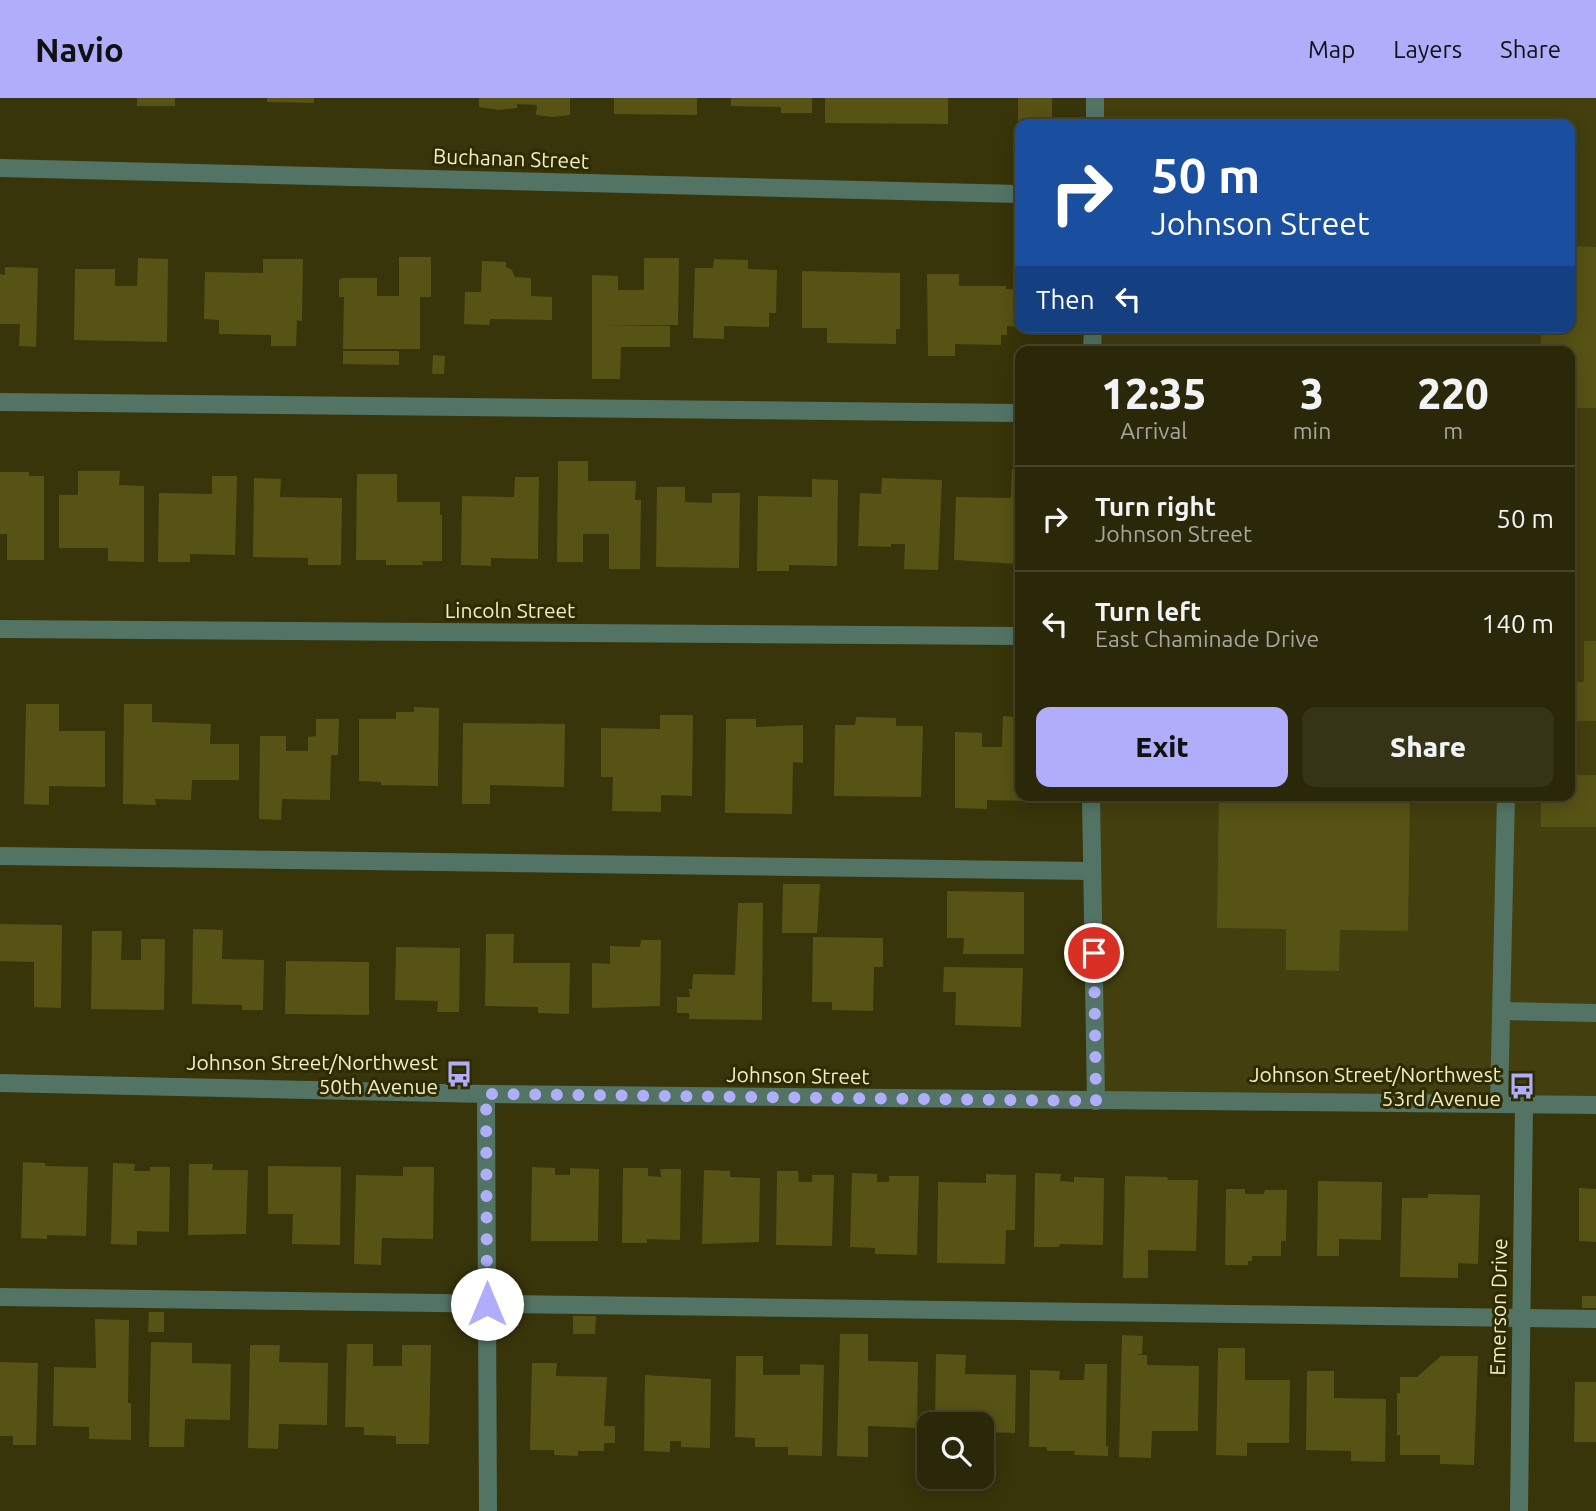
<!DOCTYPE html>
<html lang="en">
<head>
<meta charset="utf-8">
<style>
  :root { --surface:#2a2808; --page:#363416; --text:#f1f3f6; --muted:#a5a69c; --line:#464429; --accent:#b0aefa }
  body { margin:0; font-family:Ubuntu,sans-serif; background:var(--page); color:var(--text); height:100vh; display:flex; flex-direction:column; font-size:26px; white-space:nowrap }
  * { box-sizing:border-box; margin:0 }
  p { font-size:23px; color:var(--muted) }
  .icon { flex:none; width:38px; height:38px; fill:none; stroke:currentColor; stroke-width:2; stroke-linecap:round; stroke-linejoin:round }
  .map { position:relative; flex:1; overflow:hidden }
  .sheet { position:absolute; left:1015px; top:248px; width:560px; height:455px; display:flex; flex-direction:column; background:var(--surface); border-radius:14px; box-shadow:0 4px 18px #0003,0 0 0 2px var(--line) }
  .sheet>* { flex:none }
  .banner { position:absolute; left:1015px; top:21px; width:560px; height:214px; border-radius:14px; box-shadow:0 4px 18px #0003,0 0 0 2px var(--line); background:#1a4fa0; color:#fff; overflow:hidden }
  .controls { position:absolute; left:917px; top:1314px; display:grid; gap:14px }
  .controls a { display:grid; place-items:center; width:77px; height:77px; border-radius:14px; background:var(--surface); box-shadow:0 4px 18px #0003,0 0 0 2px var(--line); font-size:35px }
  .pin { position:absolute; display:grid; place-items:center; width:60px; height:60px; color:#fff; margin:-30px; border:4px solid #fff; border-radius:50%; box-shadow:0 2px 7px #0007 }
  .me { position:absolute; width:77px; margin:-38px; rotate:0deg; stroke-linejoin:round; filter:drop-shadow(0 0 5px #0008) }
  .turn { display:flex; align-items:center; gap:24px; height:147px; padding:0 21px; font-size:32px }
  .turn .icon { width:91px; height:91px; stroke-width:2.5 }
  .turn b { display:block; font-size:49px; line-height:60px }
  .then { display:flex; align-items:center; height:66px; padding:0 21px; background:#0003; gap:14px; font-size:26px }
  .eta { display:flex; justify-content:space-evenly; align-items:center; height:119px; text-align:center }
  .eta b { font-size:42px; font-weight:800; line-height:49px }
  .button { display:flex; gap:14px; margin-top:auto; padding:14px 21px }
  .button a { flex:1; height:80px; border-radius:14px; background:var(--accent); color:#111; font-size:28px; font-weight:800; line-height:80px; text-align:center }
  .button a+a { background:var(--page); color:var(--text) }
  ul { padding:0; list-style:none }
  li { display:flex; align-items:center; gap:21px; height:105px; padding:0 21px; border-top:2px solid var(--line) }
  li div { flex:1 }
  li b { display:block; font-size:26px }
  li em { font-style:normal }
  header { display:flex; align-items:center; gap:42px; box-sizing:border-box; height:98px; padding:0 35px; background:var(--accent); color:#111 }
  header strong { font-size:33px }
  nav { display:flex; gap:38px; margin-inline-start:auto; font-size:24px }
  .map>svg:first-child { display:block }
  .built { fill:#433f0e }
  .building { fill:#575315 }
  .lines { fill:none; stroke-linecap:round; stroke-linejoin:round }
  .service { stroke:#537465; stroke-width:18 }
  .minor { stroke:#537465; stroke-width:18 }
  .tertiary { stroke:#537465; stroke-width:18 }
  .route { stroke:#b0aefa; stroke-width:12; stroke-dasharray:0 21.6 }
  .labels { text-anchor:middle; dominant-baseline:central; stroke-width:6; stroke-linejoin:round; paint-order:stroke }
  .street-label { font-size:21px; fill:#f0eec8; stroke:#2e2b00 }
  .poi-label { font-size:21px; fill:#f0eec8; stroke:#2e2b00; text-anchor:end }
</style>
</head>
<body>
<header>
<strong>Navio</strong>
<nav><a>Map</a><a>Layers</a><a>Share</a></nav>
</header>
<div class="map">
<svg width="1596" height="1413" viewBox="0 0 1596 1413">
  <rect width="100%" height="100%" fill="#38350a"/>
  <polygon class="built" points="1096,0 1596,0 1596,1008 1096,1003 1096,698 1570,698 1570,254 1095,254 1095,229 1570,229 1570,26 1096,26"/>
  <g class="building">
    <rect x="137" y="0" width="38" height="8"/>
    <polygon points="267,0 314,0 314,5 267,4"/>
    <polygon points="479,0 570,0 570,17 553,19 536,17 537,7 517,6 517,10 498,12 479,9"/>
    <polygon points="614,0 697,0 697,17 614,16"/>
    <polygon points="731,0 812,0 812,15 781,15 781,9 731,8"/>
    <polygon points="825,0 948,0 948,26 825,25"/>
    <rect x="1018" y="0" width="34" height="25"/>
    <polygon points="1570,148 1596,149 1596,310 1570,310 1570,254 1541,254 1541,229 1570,229"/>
    <polygon points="399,159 431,159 431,199 420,199 420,251 343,251 344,199 339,199 339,182 342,180 377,180 377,198 399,198"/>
    <polygon points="138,160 168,161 167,244 74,242 75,171 115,171 115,188 137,188"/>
    <polygon points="644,160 679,160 678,227 601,227 670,228 670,249 621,249 620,281 592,281 592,177 618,178 618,192 644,192"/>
    <polygon points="263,161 303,161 302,223 297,222 296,248 271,248 271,237 219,236 219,222 204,221 205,174 263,175"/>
    <polygon points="714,161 748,162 748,171 777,172 776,215 769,215 769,229 724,228 724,241 693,240 695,170 713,170"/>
    <polygon points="482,163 506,164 506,169 512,172 515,179 531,180 531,198 552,199 552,222 490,221 489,227 464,226 465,194 481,194"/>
    <polygon points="5,169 38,170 36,249 19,248 20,226 0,226 0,176 5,177"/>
    <polygon points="802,173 900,175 900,231 896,231 896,246 827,245 827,230 802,230"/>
    <polygon points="927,176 959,176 959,188 1006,188 1006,191 1020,191 1020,229 1007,228 1007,237 1001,237 1001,247 955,246 955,258 928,258"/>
    <polygon points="343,253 399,253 399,267 343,266"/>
    <polygon points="433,257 445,258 444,276 432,276"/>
    <polygon points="558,363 588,363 588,383 636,383 635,402 641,402 640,471 609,471 609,436 583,436 583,464 557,464"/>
    <polygon points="1012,371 1020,371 1020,466 954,462 956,399 1011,400"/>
    <polygon points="78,373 120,373 119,387 144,388 144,464 108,463 108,450 59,450 59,397 78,397"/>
    <polygon points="0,374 29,374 29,378 44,378 44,462 7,462 7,436 0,436"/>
    <polygon points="357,376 397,376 397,404 440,404 440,417 442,417 442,463 422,463 423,467 386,467 386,462 356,462"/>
    <polygon points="212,378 237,378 235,457 190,456 190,464 158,464 159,395 212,396"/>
    <polygon points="515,379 539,379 538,461 491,460 491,468 461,467 462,398 514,399"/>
    <polygon points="254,380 281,381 280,399 342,400 341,467 308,467 308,460 253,459"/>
    <polygon points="882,380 942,382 938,472 904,471 905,446 891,446 891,449 858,448 860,395 881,396"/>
    <polygon points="812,381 838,382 837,468 789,467 789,473 757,473 758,398 812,399"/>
    <polygon points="657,389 685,389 685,404 712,405 712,395 740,395 739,470 656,469"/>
    <polygon points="1584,543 1596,543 1596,623 1570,623 1570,584 1584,584"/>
    <polygon points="26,606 59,606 59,633 105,633 105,689 49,688 49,707 24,706"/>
    <polygon points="124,606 152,606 152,624 211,626 210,646 239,646 239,682 192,682 191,702 155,701 156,707 123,706"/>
    <polygon points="414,609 439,610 438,688 381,687 381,684 359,683 359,621 396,621 396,614 414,614"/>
    <polygon points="660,617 693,617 692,698 661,697 661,714 612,713 613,679 601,679 601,630 660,631"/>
    <polygon points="1003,618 1020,619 1020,698 1032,698 1032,703 987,702 987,711 955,710 955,634 982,635 982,649 1002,649"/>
    <polygon points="856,619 896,620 896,628 923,628 921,699 834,698 835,627 855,627"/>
    <polygon points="316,621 339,621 338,657 331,657 330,702 282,701 281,722 259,721 260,638 286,638 286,653 308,653 308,639 316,638"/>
    <polygon points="726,621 756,621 756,629 803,627 803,665 793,664 792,716 725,715"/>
    <polygon points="463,625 565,626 564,689 490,687 490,706 462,706"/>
    <polygon points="1570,677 1596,677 1596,729 1541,729 1541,698 1570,698"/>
    <polygon points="1219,698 1410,698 1408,833 1340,832 1339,873 1286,872 1286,831 1217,830"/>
    <polygon points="783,786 820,786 817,835 782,835"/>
    <polygon points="947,793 1024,794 1024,856 963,856 964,840 947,840"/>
    <polygon points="738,805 763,805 762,922 689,921 689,915 677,915 677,899 690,899 689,891 692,891 693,876 735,877"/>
    <polygon points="0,826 62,827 61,910 34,909 34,864 0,863"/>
    <polygon points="193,831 223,832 222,861 264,862 263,912 242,912 242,907 192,906"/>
    <polygon points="92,833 122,833 121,862 141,862 141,841 165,841 164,912 91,911"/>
    <polygon points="486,836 514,836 513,865 570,865 569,916 538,915 538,909 485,908"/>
    <polygon points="813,839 883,840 883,869 874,869 873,913 832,912 832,904 812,904"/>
    <polygon points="641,842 661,842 660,908 592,910 592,865 610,866 610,848 640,849"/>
    <polygon points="396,849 460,850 459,914 437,914 438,903 395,902"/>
    <polygon points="286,863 369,864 369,917 285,916"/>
    <polygon points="944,869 1023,870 1021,929 955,927 956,894 943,894"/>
    <polygon points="23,1064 45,1065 45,1068 88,1069 86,1138 47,1137 47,1141 21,1140"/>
    <polygon points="113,1065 135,1066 134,1073 150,1073 150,1069 170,1069 169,1134 137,1133 137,1147 111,1146"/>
    <polygon points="189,1066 213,1066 212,1072 248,1072 246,1136 188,1137"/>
    <polygon points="268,1068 341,1069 340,1147 292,1146 293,1116 268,1116"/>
    <polygon points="403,1069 434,1069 433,1141 382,1140 381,1167 354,1166 356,1077 403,1078"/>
    <polygon points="532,1069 555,1070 555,1077 570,1077 570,1070 599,1071 598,1143 531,1143"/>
    <polygon points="623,1070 648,1070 648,1078 661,1079 660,1071 681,1071 680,1142 647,1141 647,1145 622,1145"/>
    <polygon points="704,1072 730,1073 730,1079 760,1080 759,1144 702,1146"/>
    <polygon points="777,1073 798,1073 799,1084 812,1084 812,1077 834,1077 832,1148 776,1147"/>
    <polygon points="852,1075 877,1076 877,1084 889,1084 889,1078 919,1078 917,1157 875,1156 875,1150 850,1149"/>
    <polygon points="1035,1075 1061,1076 1060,1083 1074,1084 1074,1079 1104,1080 1103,1147 1060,1146 1059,1149 1034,1149"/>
    <polygon points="986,1076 1016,1077 1015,1132 1006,1132 1005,1166 937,1165 938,1084 986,1085"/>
    <polygon points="1125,1078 1167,1079 1168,1082 1198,1082 1196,1153 1148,1152 1148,1180 1123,1180"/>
    <polygon points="1318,1083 1382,1084 1381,1142 1339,1141 1339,1158 1317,1158"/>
    <polygon points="1579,1090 1596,1091 1596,1144 1579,1143"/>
    <polygon points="1226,1091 1245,1091 1245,1096 1264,1096 1265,1092 1287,1092 1286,1143 1281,1143 1281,1158 1252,1158 1252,1163 1248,1163 1248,1167 1225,1167"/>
    <polygon points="1428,1096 1480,1097 1478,1166 1458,1165 1458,1180 1400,1179 1402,1100 1428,1100"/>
    <rect x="1582" y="1198" width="14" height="12"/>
    <polygon points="149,1214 164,1214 164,1234 148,1234"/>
    <polygon points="573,1218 596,1218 595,1236 573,1236"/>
    <polygon points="95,1221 129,1222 128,1305 131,1305 131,1342 89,1341 89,1329 53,1328 54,1269 96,1270"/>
    <polygon points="840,1236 868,1236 868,1263 918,1264 917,1330 868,1328 868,1359 837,1358"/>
    <polygon points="1122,1237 1143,1238 1142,1256 1135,1257 1147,1257 1147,1267 1199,1268 1198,1333 1152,1333 1151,1360 1119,1359"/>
    <polygon points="151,1244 192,1245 192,1265 231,1266 230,1322 185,1321 184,1349 149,1349"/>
    <polygon points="347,1246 373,1246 373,1268 402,1268 402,1247 431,1247 429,1346 396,1346 396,1338 364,1337 364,1329 345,1329"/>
    <polygon points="250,1247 280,1247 279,1264 328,1265 327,1327 279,1326 278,1351 248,1350"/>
    <polygon points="1218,1250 1245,1250 1245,1282 1290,1282 1289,1345 1247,1345 1247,1358 1216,1357"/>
    <polygon points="936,1256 966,1257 965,1276 1016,1277 1015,1335 982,1334 982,1326 935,1326"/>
    <polygon points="736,1258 763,1258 763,1277 800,1277 800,1266 824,1267 822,1358 788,1357 788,1349 755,1349 755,1340 735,1339"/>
    <polygon points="1441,1258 1478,1258 1474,1367 1440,1366 1440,1357 1400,1357 1400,1337 1397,1337 1397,1295 1400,1295 1400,1279 1417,1279"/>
    <polygon points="0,1264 38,1265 36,1347 13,1347 13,1338 0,1338"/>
    <polygon points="532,1265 557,1265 556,1278 607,1279 604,1328 615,1328 615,1345 604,1345 604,1353 578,1353 578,1358 554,1357 554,1352 530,1352"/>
    <polygon points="1085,1266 1107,1266 1106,1348 1108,1348 1108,1358 1074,1357 1075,1353 1047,1353 1047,1349 1029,1349 1030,1272 1060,1273 1059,1282 1084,1282"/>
    <polygon points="1307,1273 1334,1273 1334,1300 1386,1301 1385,1364 1351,1363 1351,1353 1306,1352"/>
    <polygon points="645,1277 711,1281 710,1350 681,1349 681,1343 670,1343 670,1354 644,1353"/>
    <polygon points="1575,1284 1596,1284 1596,1344 1574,1344"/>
  </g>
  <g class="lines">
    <g class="service">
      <polyline points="0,304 1020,315"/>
      <polyline points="0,758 1092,773"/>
      <polyline points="1502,913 1596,915"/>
      <polyline points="1499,1006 1506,698"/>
      <polyline points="0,1199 1596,1221"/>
    </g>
    <g class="minor">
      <polyline points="1095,26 1095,0"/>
      <polyline points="0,70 1020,96"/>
      <polyline points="1092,254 1093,229"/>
      <polyline points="0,531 1020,538"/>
      <polyline points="1091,698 1096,1003"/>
      <polyline points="486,996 488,1413"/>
      <polyline points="1519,1413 1524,1006"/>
    </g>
    <polyline class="tertiary" points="0,985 486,996 1596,1007"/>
  </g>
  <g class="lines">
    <polyline class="route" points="487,1206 486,996 1096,1003 1094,855"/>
  </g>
  <defs>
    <g id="bus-bare" transform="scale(2.1)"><path d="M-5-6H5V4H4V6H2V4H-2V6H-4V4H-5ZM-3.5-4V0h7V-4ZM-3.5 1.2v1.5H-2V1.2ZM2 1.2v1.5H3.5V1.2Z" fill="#b0aefa" stroke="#2e2b00" stroke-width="2.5" paint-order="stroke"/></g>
  </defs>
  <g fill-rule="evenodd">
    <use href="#bus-bare" x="459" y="976"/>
    <use href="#bus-bare" x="1522" y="988"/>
  </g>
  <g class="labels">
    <g class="street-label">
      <text transform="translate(511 60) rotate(2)">Buchanan Street</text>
      <text x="510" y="512">Lincoln Street</text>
      <text transform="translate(798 977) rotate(1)">Johnson Street</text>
      <text transform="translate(1498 1209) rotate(-89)">Emerson Drive</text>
    </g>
    <g class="poi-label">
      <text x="438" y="964">Johnson Street/Northwest<tspan x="438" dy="24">50th Avenue</tspan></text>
      <text x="1501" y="976">Johnson Street/Northwest<tspan x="1501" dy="24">53rd Avenue</tspan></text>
    </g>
  </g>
</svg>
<div class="controls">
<a><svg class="icon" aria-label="search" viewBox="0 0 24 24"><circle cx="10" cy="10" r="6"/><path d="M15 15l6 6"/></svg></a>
</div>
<div class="pin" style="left:1094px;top:855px;background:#d93025"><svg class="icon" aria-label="arrive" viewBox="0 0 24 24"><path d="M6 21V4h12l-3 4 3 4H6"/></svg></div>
<svg class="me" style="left:487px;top:1206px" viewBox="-20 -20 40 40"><circle r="19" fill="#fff"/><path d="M0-13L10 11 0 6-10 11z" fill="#b0aefa"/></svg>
<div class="banner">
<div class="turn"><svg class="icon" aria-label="right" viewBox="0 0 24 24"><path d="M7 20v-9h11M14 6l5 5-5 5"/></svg><div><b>50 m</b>Johnson Street</div></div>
<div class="then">Then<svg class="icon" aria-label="left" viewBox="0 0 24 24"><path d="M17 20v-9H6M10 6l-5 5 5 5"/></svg></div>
</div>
<section class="sheet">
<div class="eta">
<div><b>12:35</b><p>Arrival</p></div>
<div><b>3</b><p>min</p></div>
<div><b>220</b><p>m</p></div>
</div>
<ul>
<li><svg class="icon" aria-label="right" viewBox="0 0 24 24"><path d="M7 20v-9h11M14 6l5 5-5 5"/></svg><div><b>Turn right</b><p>Johnson Street</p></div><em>50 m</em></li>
<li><svg class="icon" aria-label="left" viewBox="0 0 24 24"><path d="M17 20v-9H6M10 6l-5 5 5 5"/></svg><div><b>Turn left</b><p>East Chaminade Drive</p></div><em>140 m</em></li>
</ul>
<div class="button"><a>Exit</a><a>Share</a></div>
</section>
</div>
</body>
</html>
